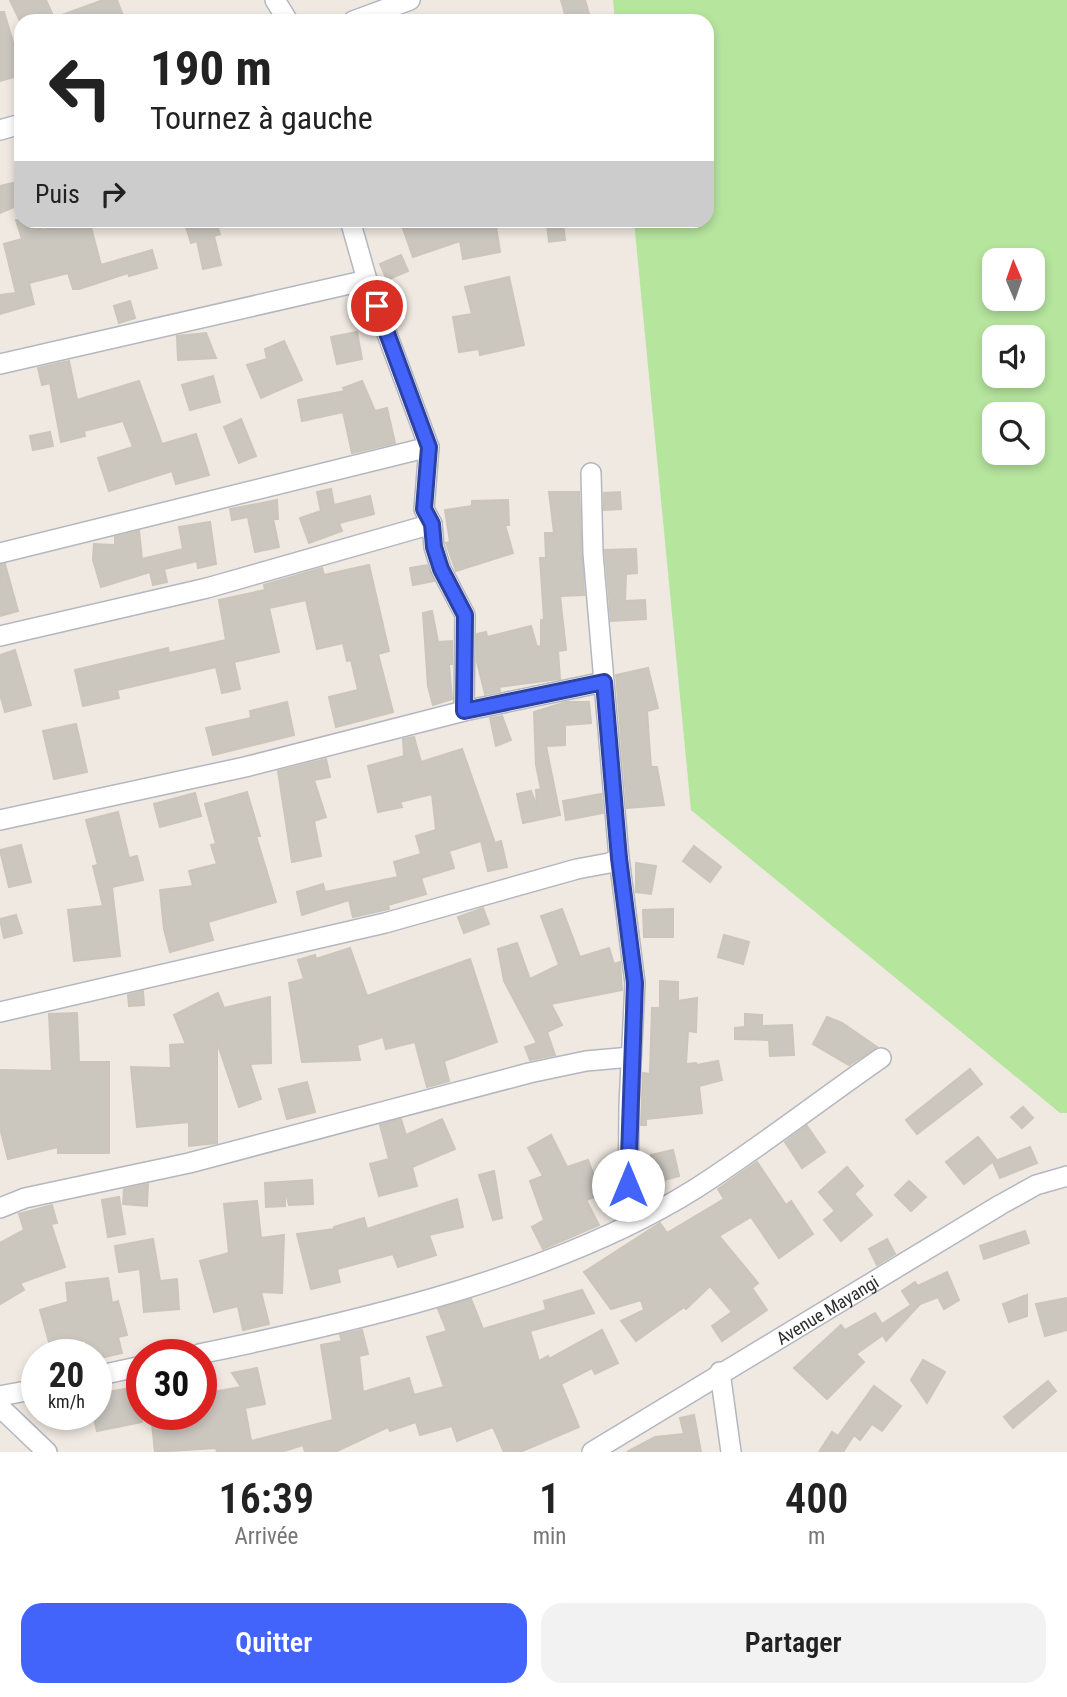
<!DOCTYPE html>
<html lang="fr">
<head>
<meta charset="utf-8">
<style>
  :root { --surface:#fff; --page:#f2f2f2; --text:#222; --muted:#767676; --accent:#4264fb }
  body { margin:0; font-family:"Roboto Condensed",sans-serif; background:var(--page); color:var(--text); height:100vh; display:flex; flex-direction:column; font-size:26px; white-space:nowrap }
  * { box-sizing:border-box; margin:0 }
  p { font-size:23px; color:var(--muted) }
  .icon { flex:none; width:38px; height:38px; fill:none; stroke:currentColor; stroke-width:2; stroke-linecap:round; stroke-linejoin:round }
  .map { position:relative; height:1452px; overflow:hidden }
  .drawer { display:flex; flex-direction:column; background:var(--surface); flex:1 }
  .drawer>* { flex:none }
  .top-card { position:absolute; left:14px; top:14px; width:700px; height:214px; border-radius:21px; box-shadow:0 4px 10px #0003; background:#fff; color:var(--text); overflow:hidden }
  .needle { width:46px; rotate:358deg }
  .fabs { position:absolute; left:982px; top:248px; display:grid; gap:14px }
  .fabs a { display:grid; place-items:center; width:63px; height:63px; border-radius:14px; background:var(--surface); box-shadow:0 4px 10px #0003; font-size:35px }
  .speed { position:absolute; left:21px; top:1339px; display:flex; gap:14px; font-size:35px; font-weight:700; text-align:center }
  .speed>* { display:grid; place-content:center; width:91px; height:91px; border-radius:50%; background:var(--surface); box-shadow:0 4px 10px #0003; line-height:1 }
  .speed small { font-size:18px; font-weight:400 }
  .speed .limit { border:10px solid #d22; background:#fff; color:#111 }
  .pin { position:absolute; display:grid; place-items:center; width:60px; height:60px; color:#fff; margin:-30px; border:4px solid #fff; border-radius:50%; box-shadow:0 2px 7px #0007 }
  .me { position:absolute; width:77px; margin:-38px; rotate:0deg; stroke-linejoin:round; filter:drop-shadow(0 0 5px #0008) }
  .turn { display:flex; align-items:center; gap:24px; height:147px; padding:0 21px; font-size:32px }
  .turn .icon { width:91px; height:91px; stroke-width:2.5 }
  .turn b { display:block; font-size:49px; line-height:60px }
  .then { display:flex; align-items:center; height:66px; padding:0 21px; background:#0003; gap:14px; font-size:26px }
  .eta { display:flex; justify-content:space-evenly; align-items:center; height:119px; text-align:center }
  .eta b { font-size:42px; font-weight:600; line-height:49px }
  .button { display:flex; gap:14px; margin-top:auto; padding:14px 21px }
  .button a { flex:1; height:80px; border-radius:21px; background:var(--accent); color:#fff; font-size:28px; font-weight:600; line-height:80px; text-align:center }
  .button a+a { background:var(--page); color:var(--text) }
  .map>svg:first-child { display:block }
  .green { fill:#b6e59e; fill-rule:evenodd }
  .building { fill:#cbc7bf; stroke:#cbc5ba; stroke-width:2 }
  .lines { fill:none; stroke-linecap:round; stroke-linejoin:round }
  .minor-casing { stroke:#b4b7c1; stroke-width:22 }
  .minor { stroke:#fff; stroke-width:19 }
  .route-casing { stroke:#2b41a3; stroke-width:18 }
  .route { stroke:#4264fb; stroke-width:12 }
  .labels { text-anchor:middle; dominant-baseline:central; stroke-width:5; stroke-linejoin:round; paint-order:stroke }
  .street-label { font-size:18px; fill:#2e2e2e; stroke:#fff }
</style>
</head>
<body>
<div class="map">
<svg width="1067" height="1452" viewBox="0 0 1067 1452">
  <rect width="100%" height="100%" fill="#efe9e1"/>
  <path class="green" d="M613 0H1067V1113H1060L691 810 634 221 707 220V21H615ZM994 261H1032V299H994ZM994 338H1032V376H994ZM994 415H1032V453H994Z"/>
  <g class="building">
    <polygon points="10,0 46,0 54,18 103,0 117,0 125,21 20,21"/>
    <polygon points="561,0 585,0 591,21 572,21 572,16 566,18"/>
    <polygon points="0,12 4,12 21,69 21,75 0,81"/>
    <polygon points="21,181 21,204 0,213 0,186"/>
    <polygon points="16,220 39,220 42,230 89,220 101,265 152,250 157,268 129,276 128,273 79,289 73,289 68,273 29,283 34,304 0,314 0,295 16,293 4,244 22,239"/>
    <polygon points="184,220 215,220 220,234 214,236 221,265 203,269 197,241 191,243"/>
    <polygon points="400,220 495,220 500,252 463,259 460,241 413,257"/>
    <polygon points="563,223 565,240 549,242 547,224"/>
    <polygon points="401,255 408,271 387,280 380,264"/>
    <polygon points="509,277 524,345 480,355 479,349 459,352 453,317 472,314 465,287"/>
    <polygon points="130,301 135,318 119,323 114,306"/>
    <polygon points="357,332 362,359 337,364 331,337"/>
    <polygon points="206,333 216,358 178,360 177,336"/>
    <polygon points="284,341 302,380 261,398 247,365 267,359 265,349"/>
    <polygon points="69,361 77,400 139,381 162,444 196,434 209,475 176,484 172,471 109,491 98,458 133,447 123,421 84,431 85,436 61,442 50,383 42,385 38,368"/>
    <polygon points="213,376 220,402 190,410 182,385"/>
    <polygon points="362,381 375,411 387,408 395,443 352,453 343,412 302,421 298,400 345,391 343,388"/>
    <polygon points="241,419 256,456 239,463 224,427"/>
    <polygon points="50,432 53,446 33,450 30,436"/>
    <polygon points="331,489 334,505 370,496 374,514 339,523 342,531 309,543 300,518 321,511 317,492"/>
    <polygon points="549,492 579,492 584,595 560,596 566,650 558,651 560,679 499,687 500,691 485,694 477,662 477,634 486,632 487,637 531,626 537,647 541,646 541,620 544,620 540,558 546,558 545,533 554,533"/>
    <polygon points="620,492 621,509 604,510 604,493"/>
    <polygon points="277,500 278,519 273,519 279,547 255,552 248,517 232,520 230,509"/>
    <polygon points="508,500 509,525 505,525 513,553 456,571 446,543 450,542 445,510 472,506 472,501"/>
    <polygon points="210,522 216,564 198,568 197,561 164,569 167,582 153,585 150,572 101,587 93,560 94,544 115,545 115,537 139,531 142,559 183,549 179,527"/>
    <polygon points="636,549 637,573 626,574 625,601 645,600 646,619 611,621 605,550"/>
    <polygon points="5,564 18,611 0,616 0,565"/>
    <polygon points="369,565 389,651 378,654 393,712 336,727 329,697 358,690 351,660 347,661 343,643 317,649 306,600 269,608 279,652 234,662 240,689 222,693 216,667 117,690 119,698 83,706 75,670 168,648 169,653 226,640 219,600 265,590 264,585 322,568 324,575"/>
    <polygon points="427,565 434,581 413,585 410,568"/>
    <polygon points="432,611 438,642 452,641 452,664 449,664 452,699 433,705 428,686 423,613"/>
    <polygon points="15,650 31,705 5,712 0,694 0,655"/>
    <polygon points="648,668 658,708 647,711 651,767 657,767 664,805 627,808 616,675"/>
    <polygon points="287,702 294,735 213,755 206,728 251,718 250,711"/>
    <polygon points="566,702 589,702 591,723 565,725 565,745 546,746 560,815 523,823 517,794 531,791 537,807 536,790 541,789 536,765 534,712"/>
    <polygon points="502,716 511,740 496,746 490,718"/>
    <polygon points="76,724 87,772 54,779 43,731"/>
    <polygon points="414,737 421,762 462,749 495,843 501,841 507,867 488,871 481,841 449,851 454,868 421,878 426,894 388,905 389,909 353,917 349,900 302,915 297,892 323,884 325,892 398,877 394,862 421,854 416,836 436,830 432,794 400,802 402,807 378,812 368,766 404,756 403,739"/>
    <polygon points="326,759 330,777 314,780 326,817 314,821 321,856 292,862 278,771"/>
    <polygon points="247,792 260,836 256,836 276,902 208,922 213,940 170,952 164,929 160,890 193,886 189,871 217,864 211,845 216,844 205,804"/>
    <polygon points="195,793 201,816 160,827 154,804"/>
    <polygon points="601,794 603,813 566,820 563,801"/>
    <polygon points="118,812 129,858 137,856 143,880 112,887 120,956 74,961 68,910 103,906 93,866 98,865 86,820"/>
    <polygon points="21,845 31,882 9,887 0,850"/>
    <polygon points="694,846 721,867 710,882 683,861"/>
    <polygon points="636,863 656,866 651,894 636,892"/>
    <polygon points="483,908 489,924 464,933 458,917"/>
    <polygon points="562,909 580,957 609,948 614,964 620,962 622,990 551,1004 562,1025 547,1032 555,1055 530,1060 525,1047 537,1043 504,981 498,949 517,943 530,979 559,965 541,916"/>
    <polygon points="673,909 673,937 644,937 643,910"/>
    <polygon points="16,915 22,933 4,938 0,919"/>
    <polygon points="724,935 749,942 743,964 718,957"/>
    <polygon points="350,948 367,996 470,959 497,1042 444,1061 449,1081 427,1087 415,1042 386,1049 383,1037 357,1045 360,1060 302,1062 289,983 304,979 298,960 315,955 316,959"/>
    <polygon points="660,981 678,982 678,1001 697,998 696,1032 688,1031 686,1064 696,1063 697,1065 718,1061 722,1080 699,1086 702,1113 646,1119 646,1125 641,1125 643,1073 650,1074 652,1008 660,1008"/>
    <polygon points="143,991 144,1005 129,1006 128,995"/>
    <polygon points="218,993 224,1008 270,997 271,1063 250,1064 261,1099 239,1107 217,1042 217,1143 189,1146 189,1122 137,1127 131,1067 171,1068 170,1045 186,1044 174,1015"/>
    <polygon points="77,1013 79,1062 109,1062 109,1153 58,1153 58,1147 8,1159 0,1128 0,1070 52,1071 49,1014"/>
    <polygon points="745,1014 762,1015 762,1026 792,1025 794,1055 770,1056 769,1040 735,1039 735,1028 745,1027"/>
    <polygon points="827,1017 842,1023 877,1047 849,1065 813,1044"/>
    <polygon points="970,1069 982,1084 917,1134 906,1120"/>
    <polygon points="307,1082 315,1112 287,1119 279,1089"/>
    <polygon points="1023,1107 1033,1118 1022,1128 1011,1117"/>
    <polygon points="401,1119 406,1135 442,1119 455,1149 412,1167 417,1186 379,1196 370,1164 389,1159 380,1125"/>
    <polygon points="807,1126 825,1152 802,1168 785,1142"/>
    <polygon points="551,1135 567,1167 588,1160 601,1195 586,1200 599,1225 543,1249 532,1227 544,1220 530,1181 543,1176 528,1148"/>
    <polygon points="978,1137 996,1159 964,1184 946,1162"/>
    <polygon points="1030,1147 1037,1163 1000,1178 993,1162"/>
    <polygon points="673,1150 679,1176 657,1182 651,1155"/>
    <polygon points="757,1162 786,1205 791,1201 813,1234 779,1258 751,1217 719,1236 758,1283 752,1288 767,1310 722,1341 712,1326 732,1312 710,1286 686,1309 684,1307 636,1341 621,1321 644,1310 641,1300 611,1309 584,1272 660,1223 667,1233 724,1199 718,1189"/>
    <polygon points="847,1167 863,1186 854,1194 872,1215 841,1241 824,1220 835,1211 819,1192"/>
    <polygon points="494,1171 502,1218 493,1220 479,1175"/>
    <polygon points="312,1180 313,1204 289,1205 285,1189 285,1206 266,1207 265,1183"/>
    <polygon points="909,1181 926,1197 911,1211 895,1195"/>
    <polygon points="148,1184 147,1206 123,1204 124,1189"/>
    <polygon points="119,1197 125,1234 108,1237 102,1200"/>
    <polygon points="457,1199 463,1227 429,1235 436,1255 398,1267 393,1254 337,1269 340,1282 311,1289 297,1234 334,1229 334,1227 364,1218 367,1229"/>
    <polygon points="257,1201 261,1238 284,1235 282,1293 261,1292 269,1324 243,1330 238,1306 214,1312 200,1261 229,1253 224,1204"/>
    <polygon points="52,1205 57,1223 51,1224 65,1267 20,1283 24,1290 0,1304 0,1243 24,1230 19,1214"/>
    <polygon points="1025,1231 1029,1243 984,1259 980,1246"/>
    <polygon points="153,1239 160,1281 177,1279 179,1309 144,1312 140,1269 119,1272 115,1246"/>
    <polygon points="887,1239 895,1254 877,1265 869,1249"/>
    <polygon points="947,1272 959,1300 944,1309 938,1297 920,1304 886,1341 883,1335 856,1354 864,1362 827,1399 794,1368 841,1325 845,1330 875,1313 882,1324 911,1305 902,1291 915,1282 918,1286"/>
    <polygon points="108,1278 112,1303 118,1301 127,1335 118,1337 122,1353 96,1359 96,1354 88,1354 85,1340 51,1349 40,1310 68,1302 66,1283"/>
    <polygon points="582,1290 594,1313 530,1331 539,1361 548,1356 549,1359 602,1330 618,1363 595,1374 592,1368 561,1384 579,1427 520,1452 504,1452 493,1427 457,1441 452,1426 420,1435 416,1422 390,1431 388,1427 335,1452 305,1452 303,1445 281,1452 217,1452 216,1448 155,1452 151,1414 201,1414 201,1394 241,1387 232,1373 257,1368 265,1404 245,1408 251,1441 333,1420 321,1345 342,1341 340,1335 362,1330 368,1354 359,1356 363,1392 409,1378 414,1395 444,1387 427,1337 447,1331 438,1309 471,1299 483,1329 546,1310 544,1301"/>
    <polygon points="1027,1295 1027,1316 1009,1322 1003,1304"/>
    <polygon points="1067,1298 1067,1330 1045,1336 1036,1304"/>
    <polygon points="923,1360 945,1372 927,1403 911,1380"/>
    <polygon points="1048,1381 1056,1391 1013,1428 1004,1417"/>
    <polygon points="142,1386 142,1422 97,1431 93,1414 96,1414 96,1394"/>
    <polygon points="874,1386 901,1406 882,1431 872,1424 860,1440 854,1435 843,1452 819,1452 832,1432 838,1436"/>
    <polygon points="694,1415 701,1452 627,1452 655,1437 684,1434 680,1418"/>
  </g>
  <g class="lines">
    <g class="minor-casing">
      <g id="minor">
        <polyline points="275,0 288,21"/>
        <polyline points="353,21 410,0"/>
        <polyline points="0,130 21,124"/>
        <polyline points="350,220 367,280 429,447 424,509 432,524 434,547 441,569 465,615 464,711"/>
        <polyline points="0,364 367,280"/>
        <polyline points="0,553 429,447"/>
        <polyline points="0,636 207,588 432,524"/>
        <polyline points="0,820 245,767 464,711 604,682"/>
        <polyline points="619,858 635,983 629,1105 628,1224"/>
        <polyline points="0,1012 385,923 577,869 609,863 619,858 593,553 591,473"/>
        <polyline points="0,1208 25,1198 189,1163 529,1073 586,1061 631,1057"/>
        <path d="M199 1354C359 1321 556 1276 695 1189 759 1148 819 1101 881 1058"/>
        <polyline points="720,1372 731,1452"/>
        <polyline points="96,1376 142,1366"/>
        <polyline points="0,1396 37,1389"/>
        <polyline points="0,1407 47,1452"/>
        <path id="s1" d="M592 1452 1000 1205 1036 1185 1067 1176"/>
      </g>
    </g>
    <use href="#minor" class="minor"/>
  </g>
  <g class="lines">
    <g class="route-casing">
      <polyline id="route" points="377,306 429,447 424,509 432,524 434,547 441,569 465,615 464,711 604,682 619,858 635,983 628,1185"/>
    </g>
    <use href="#route" class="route"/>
  </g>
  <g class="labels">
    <g class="street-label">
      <text stroke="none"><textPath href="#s1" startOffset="275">Avenue Mayangi</textPath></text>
    </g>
  </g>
</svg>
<div class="fabs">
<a><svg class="needle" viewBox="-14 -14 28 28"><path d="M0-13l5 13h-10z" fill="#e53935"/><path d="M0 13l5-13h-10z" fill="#767676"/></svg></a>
<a><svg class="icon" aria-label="sound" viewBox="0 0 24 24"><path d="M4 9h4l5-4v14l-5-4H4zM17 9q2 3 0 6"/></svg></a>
<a><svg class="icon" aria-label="search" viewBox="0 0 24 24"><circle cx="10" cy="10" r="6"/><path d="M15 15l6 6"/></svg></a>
</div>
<div class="speed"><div>20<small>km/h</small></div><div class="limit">30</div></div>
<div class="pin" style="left:377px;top:306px;background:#d93025"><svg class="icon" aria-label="arrive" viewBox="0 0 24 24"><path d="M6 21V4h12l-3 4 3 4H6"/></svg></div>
<svg class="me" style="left:628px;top:1185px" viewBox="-20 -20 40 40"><circle r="19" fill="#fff"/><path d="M0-13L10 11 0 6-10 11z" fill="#4264fb"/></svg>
<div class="top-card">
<div class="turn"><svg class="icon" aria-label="left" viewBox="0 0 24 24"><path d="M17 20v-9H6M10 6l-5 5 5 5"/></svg><div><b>190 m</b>Tournez à gauche</div></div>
<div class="then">Puis<svg class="icon" aria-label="right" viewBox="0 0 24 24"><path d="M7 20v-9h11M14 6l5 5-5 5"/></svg></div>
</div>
</div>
<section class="drawer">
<div class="eta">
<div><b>16:39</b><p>Arrivée</p></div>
<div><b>1</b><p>min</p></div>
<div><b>400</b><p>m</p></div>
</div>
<div class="button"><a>Quitter</a><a>Partager</a></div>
</section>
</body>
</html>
